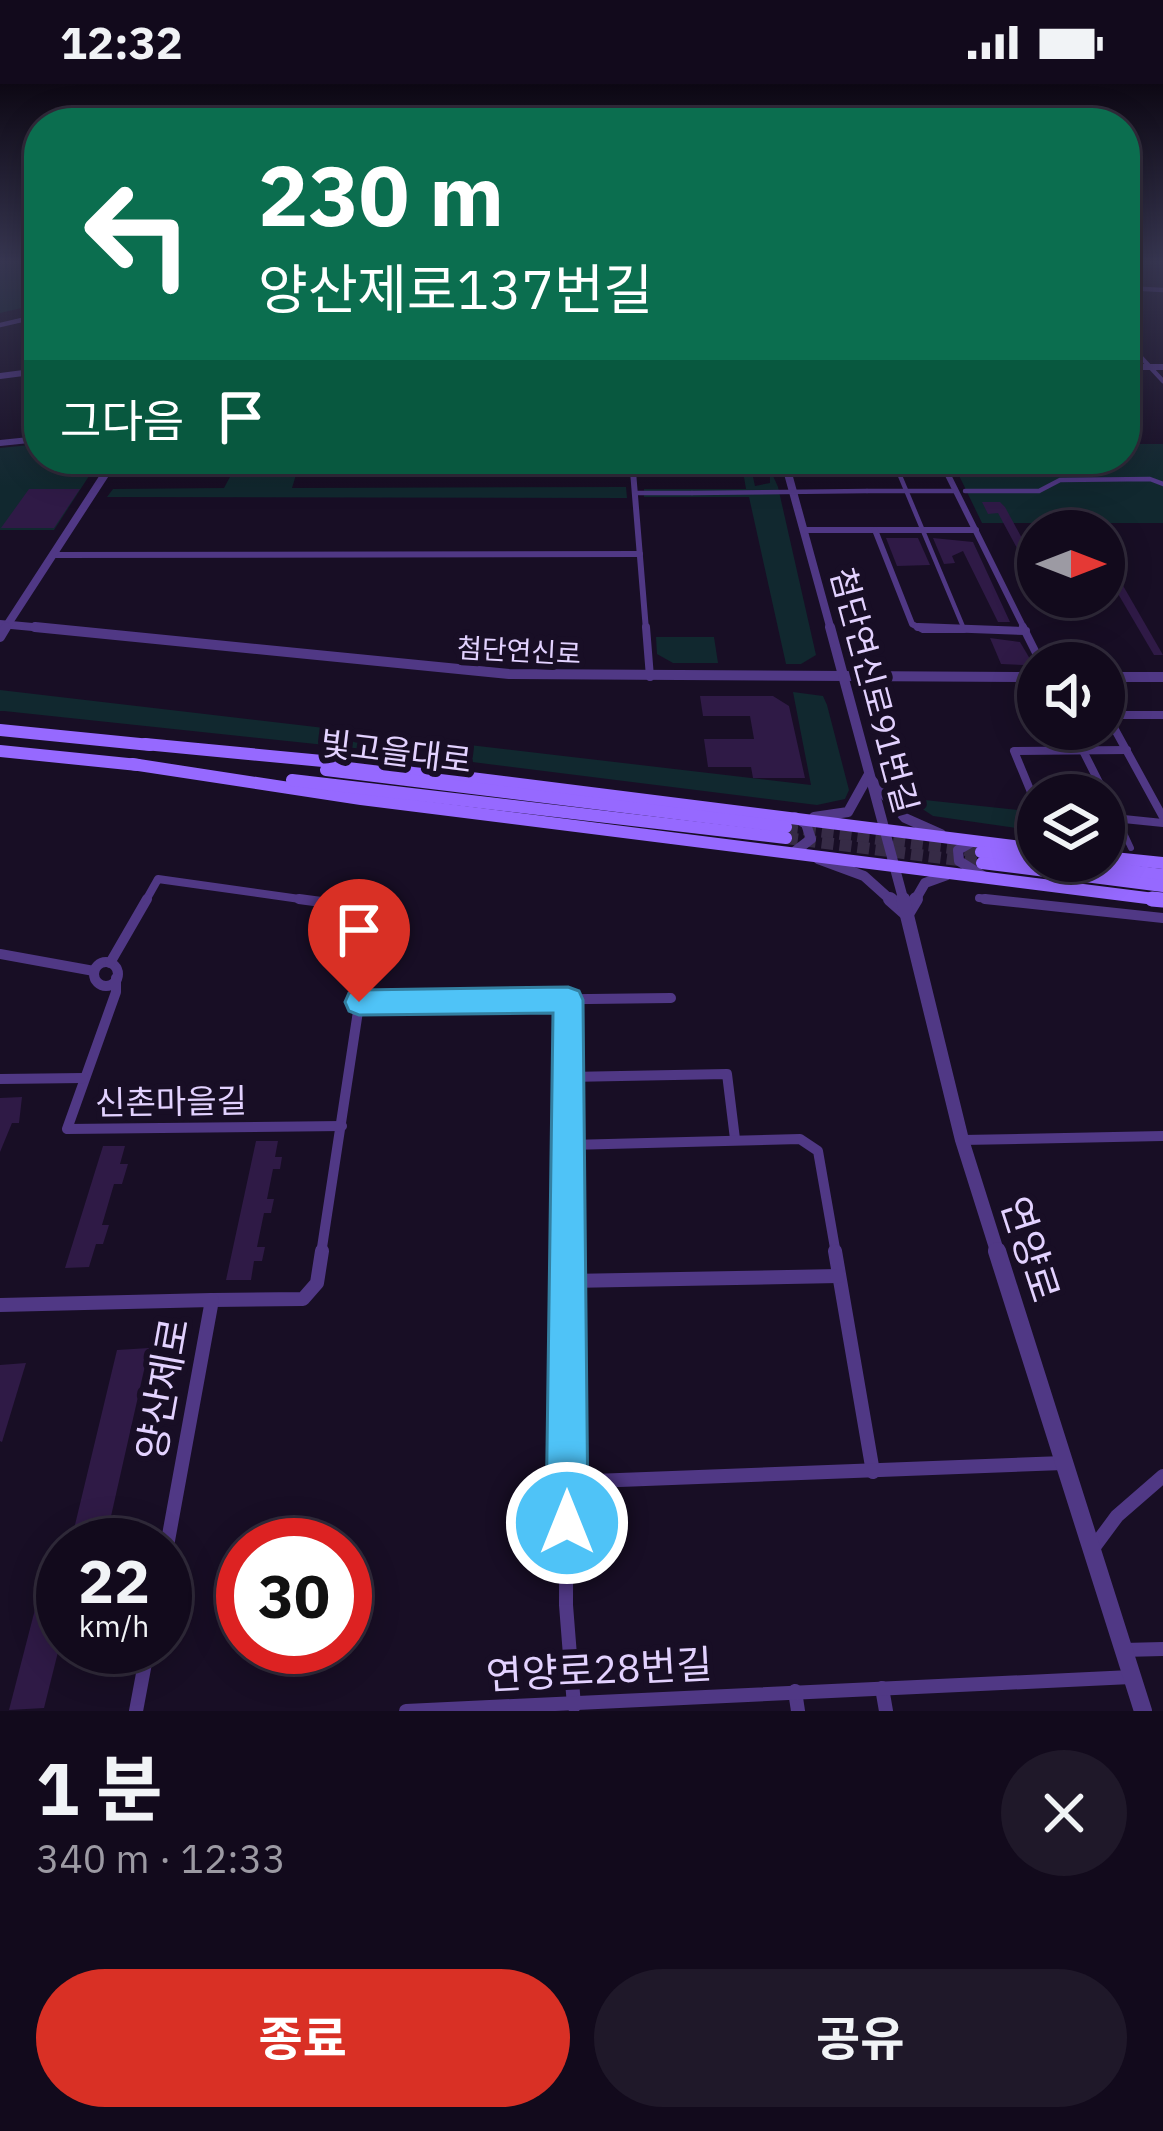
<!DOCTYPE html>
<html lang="ko">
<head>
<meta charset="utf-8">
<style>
  :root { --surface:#120a1c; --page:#1f1829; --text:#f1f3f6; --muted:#9c9aa3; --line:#312b3b; --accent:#d93025 }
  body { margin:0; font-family:"IBM Plex Sans","Noto Sans KR",sans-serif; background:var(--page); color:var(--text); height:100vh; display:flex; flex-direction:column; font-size:45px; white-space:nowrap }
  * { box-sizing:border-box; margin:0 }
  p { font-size:39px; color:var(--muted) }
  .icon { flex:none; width:66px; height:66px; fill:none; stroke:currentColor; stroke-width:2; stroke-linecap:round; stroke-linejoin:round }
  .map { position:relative; height:1627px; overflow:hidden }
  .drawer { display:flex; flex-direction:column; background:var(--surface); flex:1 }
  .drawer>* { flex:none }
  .hud { position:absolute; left:24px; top:24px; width:1116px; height:366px; border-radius:48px; box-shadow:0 6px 30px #0003,0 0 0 3px var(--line); background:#0b6e4f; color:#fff; overflow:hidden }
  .needle { width:78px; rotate:90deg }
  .buttons { position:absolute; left:1017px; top:426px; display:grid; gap:24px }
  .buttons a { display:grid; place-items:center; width:108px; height:108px; border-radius:50%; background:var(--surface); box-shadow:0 6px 30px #0003,0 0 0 3px var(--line); font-size:60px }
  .speed { position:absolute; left:36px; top:1434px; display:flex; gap:24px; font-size:60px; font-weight:700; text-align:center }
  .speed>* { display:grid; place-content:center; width:156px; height:156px; border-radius:50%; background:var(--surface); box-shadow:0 6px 30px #0003,0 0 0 3px var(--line); line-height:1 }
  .speed small { font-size:30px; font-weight:400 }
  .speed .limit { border:18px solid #d22; background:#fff; color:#111 }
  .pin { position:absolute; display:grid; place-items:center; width:102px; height:102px; color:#fff; margin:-123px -51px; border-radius:50% 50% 50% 0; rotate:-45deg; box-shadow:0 0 12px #0007 }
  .pin .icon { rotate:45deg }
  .me { position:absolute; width:132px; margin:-66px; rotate:0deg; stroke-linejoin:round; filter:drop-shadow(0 0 9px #0008) }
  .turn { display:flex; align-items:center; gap:42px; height:252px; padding:0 36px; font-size:54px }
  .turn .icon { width:156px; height:156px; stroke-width:2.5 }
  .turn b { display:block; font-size:84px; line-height:102px }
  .then { display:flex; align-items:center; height:114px; padding:0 36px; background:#0003; gap:24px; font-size:45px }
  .round { display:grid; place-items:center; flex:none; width:126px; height:126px; border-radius:63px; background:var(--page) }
  .summary { display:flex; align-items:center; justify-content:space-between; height:204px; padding:0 36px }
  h1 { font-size:72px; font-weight:700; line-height:90px }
  .button { display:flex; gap:24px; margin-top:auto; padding:24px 36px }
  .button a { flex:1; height:138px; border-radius:72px; background:var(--accent); color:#fff; font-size:48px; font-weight:700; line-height:138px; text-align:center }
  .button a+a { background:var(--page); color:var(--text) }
  .status { display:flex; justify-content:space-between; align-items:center; height:84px; padding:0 60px; background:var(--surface); direction:ltr }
  .status svg { height:33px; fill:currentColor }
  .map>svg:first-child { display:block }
  .green { fill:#11282f }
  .building { fill:#2f1a46 }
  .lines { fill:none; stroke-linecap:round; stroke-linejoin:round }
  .secondary-tunnel { stroke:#362b46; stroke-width:12; stroke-dasharray:12 6; stroke-linecap:butt }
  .pedestrian-far1 { stroke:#503885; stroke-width:4.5 }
  .pedestrian { stroke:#503885; stroke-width:6 }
  .minor-far4 { stroke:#503885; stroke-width:4.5 }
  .minor-far3 { stroke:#503885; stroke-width:6 }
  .minor-far2 { stroke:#503885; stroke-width:8 }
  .minor-far1 { stroke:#503885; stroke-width:10 }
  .minor { stroke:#503885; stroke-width:14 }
  .tertiary-far4 { stroke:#503885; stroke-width:6 }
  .tertiary-far3 { stroke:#503885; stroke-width:8 }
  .tertiary-far2 { stroke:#503885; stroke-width:10 }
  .tertiary-far1 { stroke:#503885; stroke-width:14 }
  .tertiary { stroke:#503885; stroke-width:18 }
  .secondary-far1 { stroke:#9669ff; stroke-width:12 }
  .secondary { stroke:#9669ff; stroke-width:15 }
  .pedestrian-bridge { stroke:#503885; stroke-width:4.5 }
  .route { fill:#4fc3f7; stroke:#337fa1; stroke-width:3 }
  .labels { text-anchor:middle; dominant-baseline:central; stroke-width:12; stroke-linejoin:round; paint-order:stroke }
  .far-street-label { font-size:27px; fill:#e3d2ff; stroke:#180e25 }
  .street-label { font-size:33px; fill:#e3d2ff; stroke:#180e25 }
  .near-street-label { font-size:39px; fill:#e3d2ff; stroke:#180e25 }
</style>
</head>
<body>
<div class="status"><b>12:32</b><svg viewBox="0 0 49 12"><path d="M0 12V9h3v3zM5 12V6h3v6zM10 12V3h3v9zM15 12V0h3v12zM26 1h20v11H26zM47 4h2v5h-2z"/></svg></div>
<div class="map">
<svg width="1163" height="1627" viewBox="0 0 1163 1627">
  <rect width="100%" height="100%" fill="#180e25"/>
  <g class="green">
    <polygon points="0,176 33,176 39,181 39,220 0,229"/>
    <polygon points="39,360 39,375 100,375 54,446 0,446 0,364"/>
    <polygon points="1125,360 1163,360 1163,439 982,439 951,375 1125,375"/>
    <polygon points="268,375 331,375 328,383 298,384 292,404 626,403 627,414 107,413 113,405 224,404 231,391 261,391"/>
    <polygon points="741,375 749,375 755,402 770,399 770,385 778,403 816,571 801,580 786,580 749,413 644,413 644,405 746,405"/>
    <polygon points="656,553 714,553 718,579 673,579 657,570"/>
    <polygon points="0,606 811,701 793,608 823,612 827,621 849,706 845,715 817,721 392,668 4,627 0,627"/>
    <polygon points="906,714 1028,727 1038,730 1038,747 933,732"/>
  </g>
  <g class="building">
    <polygon points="29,405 80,405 54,444 1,444"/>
    <polygon points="982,418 1000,418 1005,423 1038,484 1038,503 998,429 988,430"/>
    <polygon points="886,454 918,454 930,481 897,482"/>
    <polygon points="933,454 973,458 1010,538 998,538 963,467 952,472 955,479 944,480"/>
    <polygon points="1104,486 1114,486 1163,571 1154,571"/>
    <polygon points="990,554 1020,558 1030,575 1024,581 1001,580"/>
    <polygon points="700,612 773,612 789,622 805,694 753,694 751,683 708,683 704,655 754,655 750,632 703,632"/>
    <polygon points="22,1013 19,1039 12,1039 0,1068 0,1014"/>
    <polygon points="256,1057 278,1057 275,1073 282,1073 280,1085 273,1085 267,1115 274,1115 271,1129 264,1129 257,1163 265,1163 262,1177 254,1177 251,1196 226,1196"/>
    <polygon points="103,1062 125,1062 120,1080 128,1080 122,1100 114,1100 102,1141 109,1141 103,1160 96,1160 89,1183 65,1184"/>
    <polygon points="149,1264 107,1450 95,1451 96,1444 74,1445 117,1266"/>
    <polygon points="26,1279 2,1358 0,1357 0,1281"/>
    <polygon points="48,1475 63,1475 63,1548 44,1624 9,1626"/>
  </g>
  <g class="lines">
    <g class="secondary-tunnel">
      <polyline points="786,743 981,768"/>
      <polyline points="786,754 982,779"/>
    </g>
    <g class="pedestrian-far1">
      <polyline points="893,375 964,545"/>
      <polyline points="867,407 956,407"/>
      <polyline points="965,407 1039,407 1060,396 1150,395 1163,400"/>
      <polyline points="635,409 692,409"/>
    </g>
    <polyline class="pedestrian" points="1117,734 1131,764"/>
    <g class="minor-far4">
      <polyline points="1125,204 1163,206"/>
      <polyline points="0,241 39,232"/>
      <polyline points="1125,256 1163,297"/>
    </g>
    <g class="minor-far3">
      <polyline points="0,359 39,355"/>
      <polyline points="632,375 646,546"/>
      <polyline points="940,375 1025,546"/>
      <polyline points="804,446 976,446"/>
      <polyline points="875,446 912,540 923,546 964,546"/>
      <polyline points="53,471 640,470"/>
    </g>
    <g class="minor-far2">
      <polyline points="646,543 650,593"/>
      <polyline points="918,543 1026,547"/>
      <polyline points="1023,543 1041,579"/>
      <polyline points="1163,631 1107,631 1163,733"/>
      <polyline points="1072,645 1117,734"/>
      <polyline points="1038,725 1014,667 1127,666"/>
      <polyline points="1104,733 1163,739"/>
      <polyline points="979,814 1012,818"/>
      <polyline points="145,818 158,795 321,818"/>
    </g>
    <g class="minor-far1">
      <polyline points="299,815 381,826 362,901 321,1170"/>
      <polyline points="985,815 1163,834"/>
      <polyline points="0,870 94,887"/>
      <circle cx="106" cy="890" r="12"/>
      <polyline points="110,879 147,815"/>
      <polyline points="116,894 116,908 67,1045 342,1042"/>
      <polyline points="359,918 671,914"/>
      <polyline points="568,993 727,990 735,1055"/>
      <polyline points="0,995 84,994"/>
      <polyline points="962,1056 1163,1052"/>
      <polyline points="569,1061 800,1055 818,1067 836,1170"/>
      <polyline points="567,1170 568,916"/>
    </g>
    <g class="minor">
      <polyline points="567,1167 566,1521 574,1622"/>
      <polyline points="835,1167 873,1388"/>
      <polyline points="568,1197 839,1192"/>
      <polyline points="212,1216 303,1215 317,1199 322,1167"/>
      <polyline points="0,1221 212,1216 165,1473"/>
      <polyline points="567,1398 1063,1379"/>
      <polyline points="1094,1463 1117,1432 1163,1392"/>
      <polyline points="1123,1566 1163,1565"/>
      <polyline points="882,1604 886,1627"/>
      <polyline points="795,1607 798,1627"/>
      <polyline points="136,1627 148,1563"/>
      <polyline points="406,1627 1131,1593"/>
    </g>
    <g class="tertiary-far4">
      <polyline points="1125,283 1163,283"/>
      <polyline points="0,292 39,287"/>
    </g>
    <g class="tertiary-far3">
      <polyline points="784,375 831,546"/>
      <polyline points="0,540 65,546"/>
      <polyline points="4,546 115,375"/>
    </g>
    <g class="tertiary-far2">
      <polyline points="35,543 509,590 1038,593"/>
      <polyline points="830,543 904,818"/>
      <polyline points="0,553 6,543"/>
      <polyline points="1104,593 1163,593"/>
      <polyline points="814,733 848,728 868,692 905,734 941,750"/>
      <polyline points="972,758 958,766 959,777 983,792"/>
      <polyline points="794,768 811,755 806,740 795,733"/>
      <polyline points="818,775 864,792 893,818"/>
      <polyline points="914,818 925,799 947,791"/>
    </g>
    <g class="tertiary-far1">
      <polyline points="890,815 907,830 916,815"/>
      <polyline points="903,815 962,1056 998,1170"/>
    </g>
    <polyline class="tertiary" points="997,1167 1143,1627"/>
    <g class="secondary-far1">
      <polyline points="0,646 150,661"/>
      <polyline points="145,660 375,682 1038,765"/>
      <polyline points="0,667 138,681"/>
      <polyline points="132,680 361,715 1163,816"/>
      <polyline points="326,686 786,743"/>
      <polyline points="292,696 786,754"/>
      <polyline points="981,768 1038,775"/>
      <polyline points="1104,773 1163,779"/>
      <polyline points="1051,777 1163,791"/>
      <polyline points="982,779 1163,802"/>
    </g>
    <polyline class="secondary" points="1152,815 1163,816"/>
    <polyline class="pedestrian-bridge" points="692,409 867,407"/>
  </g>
  <linearGradient id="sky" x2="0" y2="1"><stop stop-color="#0d0814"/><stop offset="0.44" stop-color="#373651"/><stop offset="1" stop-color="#373651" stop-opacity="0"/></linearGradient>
  <rect width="1163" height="403" fill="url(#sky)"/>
  <polygon class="route" points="568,903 579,907 583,916 588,1439 581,1454 567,1460 552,1454 546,1439 553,929 359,931 349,927 345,918 349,909 359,906"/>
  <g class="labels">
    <g class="far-street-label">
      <text transform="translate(519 566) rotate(3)">첨단연신로</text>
    </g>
    <g class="street-label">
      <text transform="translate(875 606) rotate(75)">첨단연신로91번길</text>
      <text transform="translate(396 667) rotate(7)">빛고을대로</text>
      <text transform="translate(171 1017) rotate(-1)">신촌마을길</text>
    </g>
    <g class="near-street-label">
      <text transform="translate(1031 1165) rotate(72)">연양로</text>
      <text transform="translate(162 1305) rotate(-80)">양산제로</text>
      <text transform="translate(599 1585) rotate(-3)">연양로28번길</text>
    </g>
  </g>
</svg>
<div class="buttons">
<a><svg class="needle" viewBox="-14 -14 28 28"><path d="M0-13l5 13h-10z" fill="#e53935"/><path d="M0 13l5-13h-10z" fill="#9c9aa3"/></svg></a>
<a><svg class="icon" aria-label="sound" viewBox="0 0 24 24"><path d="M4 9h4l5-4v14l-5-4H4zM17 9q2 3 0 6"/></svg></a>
<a><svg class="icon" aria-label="layers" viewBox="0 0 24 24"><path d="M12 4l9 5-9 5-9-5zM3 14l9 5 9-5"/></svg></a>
</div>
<div class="speed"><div>22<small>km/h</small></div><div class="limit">30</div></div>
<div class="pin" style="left:359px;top:918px;background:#d93025"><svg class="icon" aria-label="arrive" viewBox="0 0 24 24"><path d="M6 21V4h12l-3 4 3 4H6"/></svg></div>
<svg class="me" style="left:567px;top:1439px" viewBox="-20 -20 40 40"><circle r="17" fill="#4fc3f7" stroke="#fff" stroke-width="3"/><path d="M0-11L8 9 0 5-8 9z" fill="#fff"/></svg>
<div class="hud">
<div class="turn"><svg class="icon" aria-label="left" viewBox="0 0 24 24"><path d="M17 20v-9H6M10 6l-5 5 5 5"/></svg><div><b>230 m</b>양산제로137번길</div></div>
<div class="then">그다음<svg class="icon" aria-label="arrive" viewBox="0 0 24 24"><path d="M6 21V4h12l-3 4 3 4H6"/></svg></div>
</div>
</div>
<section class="drawer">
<div class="summary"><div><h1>1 분</h1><p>340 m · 12:33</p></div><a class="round"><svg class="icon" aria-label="close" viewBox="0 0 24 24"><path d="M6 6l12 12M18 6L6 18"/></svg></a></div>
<div class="button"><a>종료</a><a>공유</a></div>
</section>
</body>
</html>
